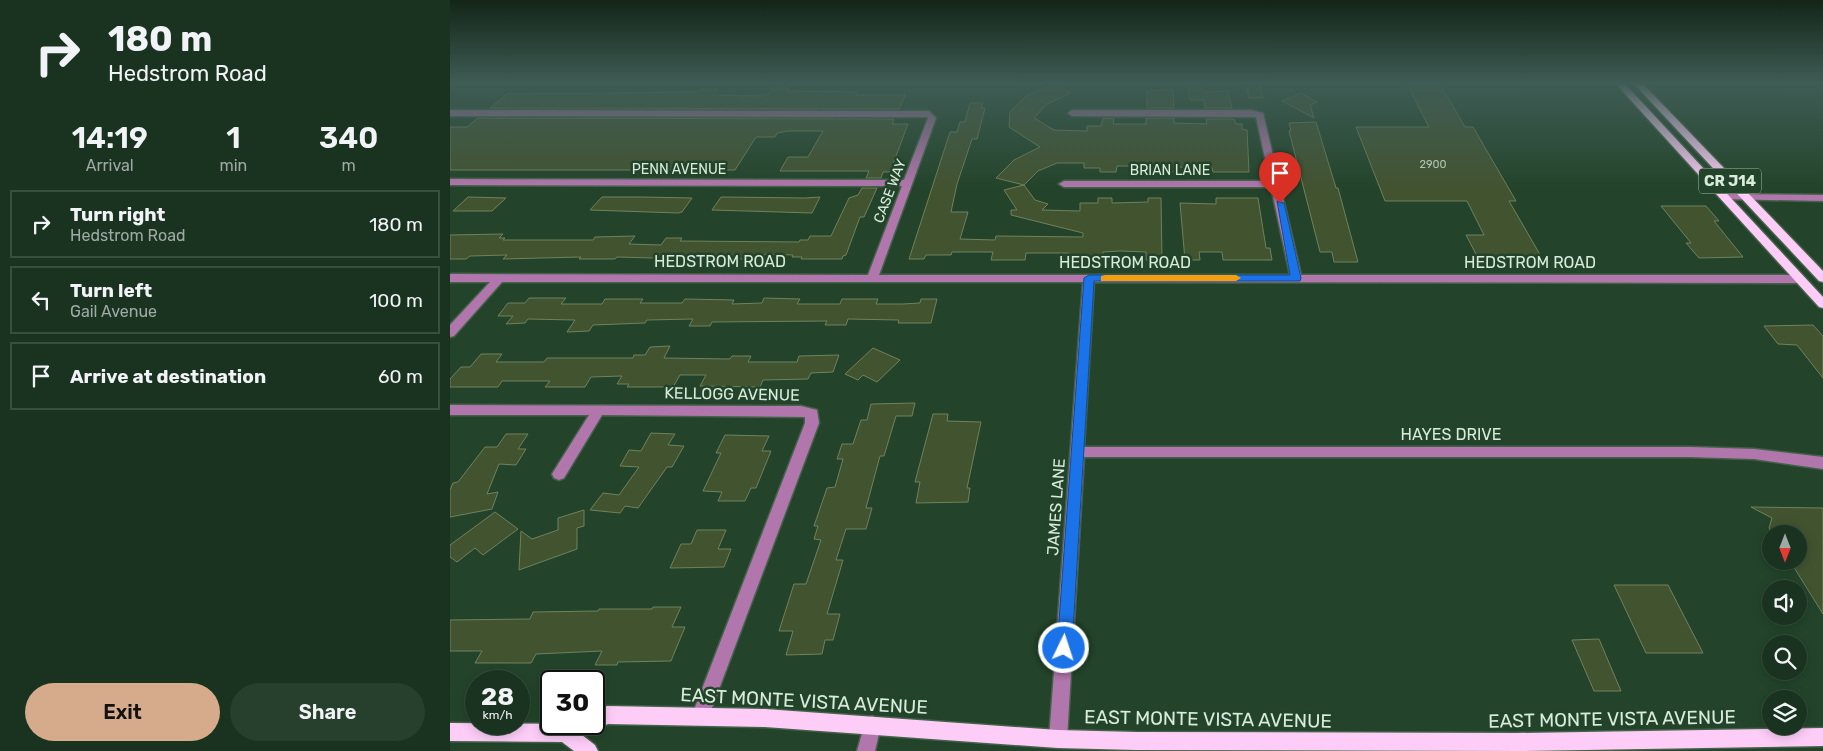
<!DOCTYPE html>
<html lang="en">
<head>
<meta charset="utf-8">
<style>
  :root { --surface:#1a3320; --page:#273f2d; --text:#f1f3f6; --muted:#9faaa5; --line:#384e3e; --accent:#d6ab8b }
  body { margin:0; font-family:Rubik,sans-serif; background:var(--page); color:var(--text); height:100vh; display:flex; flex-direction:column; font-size:19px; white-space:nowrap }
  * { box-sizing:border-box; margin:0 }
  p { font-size:16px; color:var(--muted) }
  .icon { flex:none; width:28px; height:28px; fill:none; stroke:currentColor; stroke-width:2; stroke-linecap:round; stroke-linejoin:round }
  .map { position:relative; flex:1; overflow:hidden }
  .side { display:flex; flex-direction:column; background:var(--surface); width:450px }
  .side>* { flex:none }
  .banner { background:#1a3320; color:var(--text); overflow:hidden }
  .needle { width:32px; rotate:180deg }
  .fabs { position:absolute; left:1312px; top:525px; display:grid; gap:10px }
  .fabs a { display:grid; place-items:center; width:45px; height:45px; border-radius:50%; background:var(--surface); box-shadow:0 2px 12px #0003,0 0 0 1px var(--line); font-size:25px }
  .speed { position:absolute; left:15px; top:670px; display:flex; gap:10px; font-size:25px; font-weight:700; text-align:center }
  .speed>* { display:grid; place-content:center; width:65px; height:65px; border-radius:50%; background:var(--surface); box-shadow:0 2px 12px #0003,0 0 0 1px var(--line); line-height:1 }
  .speed small { font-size:12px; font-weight:400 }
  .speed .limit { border:2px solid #111; border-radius:8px; background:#fff; color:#111 }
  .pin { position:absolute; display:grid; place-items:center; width:42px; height:42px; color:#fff; margin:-51px -21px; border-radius:50% 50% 50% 0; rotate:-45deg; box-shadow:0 0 5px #0007 }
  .pin .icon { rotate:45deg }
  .me { position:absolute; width:55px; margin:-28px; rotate:4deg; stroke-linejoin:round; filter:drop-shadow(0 0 4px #0008) }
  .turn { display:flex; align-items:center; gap:18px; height:105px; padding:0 25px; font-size:22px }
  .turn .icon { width:65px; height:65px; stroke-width:2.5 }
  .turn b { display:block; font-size:35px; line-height:42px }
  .eta { display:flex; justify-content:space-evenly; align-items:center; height:85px; text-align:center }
  .eta b { font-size:30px; font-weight:600; line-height:35px }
  .primary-button { display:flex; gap:10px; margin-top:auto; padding:10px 25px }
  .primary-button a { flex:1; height:58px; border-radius:30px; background:var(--accent); color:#111; font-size:20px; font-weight:600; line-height:58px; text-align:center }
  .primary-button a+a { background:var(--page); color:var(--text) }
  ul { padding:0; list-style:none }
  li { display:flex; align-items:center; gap:15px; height:68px; margin:0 10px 8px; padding:0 15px; border:2px solid var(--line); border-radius:0px }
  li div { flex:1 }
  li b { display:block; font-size:19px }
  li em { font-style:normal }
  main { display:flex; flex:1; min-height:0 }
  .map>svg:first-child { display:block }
  .building { fill:#425330; stroke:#6f825c }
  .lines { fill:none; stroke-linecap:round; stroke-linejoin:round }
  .minor-casing { stroke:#44624a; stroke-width:3 }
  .major-casing { stroke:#44624a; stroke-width:3 }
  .minor { fill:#b176ac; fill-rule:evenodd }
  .major { fill:#fdcdf8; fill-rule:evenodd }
  .route { fill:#1a73e8; stroke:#114b97 }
  .slow { fill:#f59e0b }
  .labels { text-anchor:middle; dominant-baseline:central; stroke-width:5; stroke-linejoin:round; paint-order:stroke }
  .far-number-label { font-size:11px; fill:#b3c6b1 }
  .far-street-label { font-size:14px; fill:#d9ecdc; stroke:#23442a }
  .shield { fill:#23442a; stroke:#a2baa7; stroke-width:1 }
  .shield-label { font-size:15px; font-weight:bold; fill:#d9ecdc }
  .street-label { font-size:16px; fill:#d9ecdc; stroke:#23442a }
  .near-street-label { font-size:19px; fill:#d9ecdc; stroke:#23442a }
</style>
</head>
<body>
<main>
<section class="side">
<div class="banner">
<div class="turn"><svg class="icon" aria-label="right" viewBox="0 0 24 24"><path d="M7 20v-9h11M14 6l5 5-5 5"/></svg><div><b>180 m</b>Hedstrom Road</div></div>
</div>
<div class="eta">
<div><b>14:19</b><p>Arrival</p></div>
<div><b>1</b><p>min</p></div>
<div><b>340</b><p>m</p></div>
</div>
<ul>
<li><svg class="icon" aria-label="right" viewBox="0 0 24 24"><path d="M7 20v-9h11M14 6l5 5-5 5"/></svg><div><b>Turn right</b><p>Hedstrom Road</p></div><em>180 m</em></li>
<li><svg class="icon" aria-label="left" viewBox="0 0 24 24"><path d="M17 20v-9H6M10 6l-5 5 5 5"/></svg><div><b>Turn left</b><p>Gail Avenue</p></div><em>100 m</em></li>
<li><svg class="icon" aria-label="arrive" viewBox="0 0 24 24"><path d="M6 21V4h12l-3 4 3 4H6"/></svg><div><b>Arrive at destination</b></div><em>60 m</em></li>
</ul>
<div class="primary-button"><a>Exit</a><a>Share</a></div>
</section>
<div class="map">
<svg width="1373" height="751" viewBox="0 0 1373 751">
  <rect width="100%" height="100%" fill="#23442a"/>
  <g class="building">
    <polygon points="603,84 621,93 597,104 584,118 604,130 637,131 637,126 651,126 653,118 664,118 663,124 696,124 696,118 724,118 724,123 757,124 756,119 784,119 786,124 792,124 792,129 797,130 799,172 763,172 762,168 727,167 728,172 698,172 698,166 667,166 666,172 650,172 650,168 634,168 634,163 607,163 588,171 574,185 585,200 598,204 592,210 630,211 630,203 648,203 648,198 662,198 662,203 698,202 698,198 711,198 712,260 696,260 696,252 670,251 653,252 653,260 618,260 619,253 576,253 575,260 541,260 543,252 502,252 501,255 476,255 474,259 459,259 500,132 507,132 510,122 515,122 520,103 533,103 531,108 535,108 527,139 522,139 507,184 501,212 518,212 510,239 545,240 546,236 633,237 633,233 561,215 561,210 567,210 554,190 574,185 546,178 564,160 590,147 559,127 560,112 576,96"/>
    <polygon points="957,84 990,84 1015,127 1023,127 1066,201 1059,201 1092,258 1028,258 1016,235 1034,235 1017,201 935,201 906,127 979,127"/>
    <polygon points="738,85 752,85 753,92 778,91 782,108 755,108 754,100 740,100"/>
    <polygon points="796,85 810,85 813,98 799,98"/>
    <polygon points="323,88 339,88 337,91 408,92 406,95 456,95 449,109 40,108 57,94 248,92 251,89 268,89 263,95 311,96 319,94"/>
    <polygon points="711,90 723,90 724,108 697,108 697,91"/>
    <polygon points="851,93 867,102 860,105 864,118 832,101"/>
    <polygon points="28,118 444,119 442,124 458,124 440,172 433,172 431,178 416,178 419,171 330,171 338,157 358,157 373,131 338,131 327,133 325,137 306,137 285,170 0,170 0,127 17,127"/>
    <polygon points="866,122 886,188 888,188 908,262 884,262 882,252 870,252 839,131 841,131 839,123"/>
    <polygon points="412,188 427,188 414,217 410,217 396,255 393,256 392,259 351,259 352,257 342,257 343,255 315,254 312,259 279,259 282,254 240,255 238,259 167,257 165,259 129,259 131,257 53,259 57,255 20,256 16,259 0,259 0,235 53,234 49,238 55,238 53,240 143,240 145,237 185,236 179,244 211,245 216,238 232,238 230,241 349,242 350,240 358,240 360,236 381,236 399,198 408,195"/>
    <polygon points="18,197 56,198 42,211 3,211"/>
    <polygon points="152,197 192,197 242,198 232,212 228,213 140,210"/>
    <polygon points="271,197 355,198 370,197 362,213 262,210"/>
    <polygon points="766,198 808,198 816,248 820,248 822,260 773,260 772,252 749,252 750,260 735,260 730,203 766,204"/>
    <polygon points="1211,206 1256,206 1269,221 1264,221 1293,257 1249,258 1236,243 1241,243"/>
    <polygon points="79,298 116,298 111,304 152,304 155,299 193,299 190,303 232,303 235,299 284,300 282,304 312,303 314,298 350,299 347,304 390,304 392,299 428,299 426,304 453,304 470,303 471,299 487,299 481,323 448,323 449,320 398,319 396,325 375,325 377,321 262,322 260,326 239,326 243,319 197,320 195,323 143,325 139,331 117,332 125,320 78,319 75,323 56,324 63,316 48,316 58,303 75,303"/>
    <polygon points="1363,325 1373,336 1373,378 1347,345 1328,344 1314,326"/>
    <polygon points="220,346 214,358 280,359 282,356 301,356 298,362 347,362 349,356 389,355 383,372 361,373 358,379 313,380 310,387 250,386 256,375 230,375 223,387 177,387 179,384 167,384 172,376 141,377 135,387 95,387 100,381 52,381 48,387 0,387 0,379 11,367 20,367 31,354 52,354 46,362 94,362 97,358 183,358 184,355 195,355 200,347"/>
    <polygon points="423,348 450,360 427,382 413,375 408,380 395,374"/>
    <polygon points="465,403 462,416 446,416 434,456 430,456 416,508 422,508 416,529 396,529 386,560 393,560 377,614 390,614 383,640 375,640 372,654 336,655 343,631 329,631 344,584 356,584 371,540 364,539 368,526 364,526 377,488 385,487 393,459 387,459 392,444 403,444 411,420 417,420 421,404"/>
    <polygon points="483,414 498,414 497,421 531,422 517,488 520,488 518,502 466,503 470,482 465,482"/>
    <polygon points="201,433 225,434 218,445 234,446 222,467 217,467 188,508 175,506 170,513 140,510 153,493 169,495 189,467 170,466 179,450 191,451"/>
    <polygon points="56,434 78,434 68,449 76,449 66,465 49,464 37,494 48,492 42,509 0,517 0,490 3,483 8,482 35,447 47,447"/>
    <polygon points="275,435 319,436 312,451 321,451 306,488 301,488 295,501 268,501 272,492 253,491 271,453 266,453"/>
    <polygon points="1301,507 1373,508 1373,614 1340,561 1349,561 1349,534 1322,534 1319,528 1322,518"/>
    <polygon points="134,510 134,526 127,528 127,549 69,570 71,531 82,539 108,530 108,518"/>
    <polygon points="45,512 68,529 33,555 25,548 7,562 0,557 0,545"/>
    <polygon points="247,530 276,530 268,549 281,549 274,567 220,568 231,544 241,544"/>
    <polygon points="1164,585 1218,585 1253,653 1196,653"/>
    <polygon points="203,607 231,607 222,627 235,627 221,661 168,662 167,665 145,665 152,651 86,654 81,663 25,663 32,651 0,651 0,620 80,619 83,612 148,611 149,609 202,609"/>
    <polygon points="1149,639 1171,691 1144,691 1122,640"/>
  </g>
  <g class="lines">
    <g class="minor-casing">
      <g id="minor">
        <polygon points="0,110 479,111 486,118 429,275 840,275 821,187 614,187 609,184 614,181 820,181 806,117 622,116 618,113 622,110 801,110 813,113 851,275 1350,275 1356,279 1350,283 644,282 634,447 1240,447 1304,449 1373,457 1373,469 1304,459 1240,457 634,457 617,739 614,745 608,748 602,745 599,739 633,282 52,282 4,336 0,337 0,325 40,282 0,282 0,274 418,275 452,186 0,185 0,179 454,180 478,118 477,117 0,116"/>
        <polygon points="1275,194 1373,195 1373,201 1272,199 1270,197"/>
        <polygon points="0,405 351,406 367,410 369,423 257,721 251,724 245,721 242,715 355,423 355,417 152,415 114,478 109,480 104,478 102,474 139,415 0,415"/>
        <polygon points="422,716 428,719 431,725 425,751 407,751 416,719"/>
      </g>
    </g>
    <g class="major-casing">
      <g id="major">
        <polygon points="1166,84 1175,84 1373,297 1373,308 1369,307"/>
        <polygon points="1184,84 1193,84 1373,271 1373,282 1369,281"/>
        <polygon points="157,706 315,709 608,730 686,732 1067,733 1373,728 1373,746 1071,751 686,750 608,748 315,727 158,724 132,735 145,745 148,751 124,751 112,742 0,741 0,723 144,724 144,712"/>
      </g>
    </g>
    <use href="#minor" class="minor"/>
    <use href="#major" class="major"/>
  </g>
  <linearGradient id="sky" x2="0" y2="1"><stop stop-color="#132517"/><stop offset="0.44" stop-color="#3f5c55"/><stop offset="1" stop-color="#3f5c55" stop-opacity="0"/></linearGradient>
  <rect width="1373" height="189" fill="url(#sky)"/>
  <polygon class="route" points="827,201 834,203 851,278 850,281 644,281 622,648 620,653 614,655 609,653 607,648 634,278 639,275 840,275"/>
  <polygon class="slow" points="655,275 786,275 791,278 786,281 651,281 651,276"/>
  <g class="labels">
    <g class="far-number-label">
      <text x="983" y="164">2900</text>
    </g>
    <g class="far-street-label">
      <text x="229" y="169">PENN AVENUE</text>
      <text x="720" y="170">BRIAN LANE</text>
      <text transform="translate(440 191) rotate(-69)">CASE WAY</text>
    </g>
    <rect class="shield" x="1249" y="168.5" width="62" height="25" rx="4"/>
    <g class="shield-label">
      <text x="1280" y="181">CR J14</text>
    </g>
    <g class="street-label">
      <text x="270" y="261">HEDSTROM ROAD</text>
      <text x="675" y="262">HEDSTROM ROAD</text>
      <text x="1080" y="262">HEDSTROM ROAD</text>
      <text transform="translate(282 394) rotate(1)">KELLOGG AVENUE</text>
      <text x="1001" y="434">HAYES DRIVE</text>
      <text transform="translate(606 507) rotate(-86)">JAMES LANE</text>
    </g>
    <g class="near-street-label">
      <text transform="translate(354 701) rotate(3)">EAST MONTE VISTA AVENUE</text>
      <text transform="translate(758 719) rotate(1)">EAST MONTE VISTA AVENUE</text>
      <text transform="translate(1162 719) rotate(-1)">EAST MONTE VISTA AVENUE</text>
    </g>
  </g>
</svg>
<div class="fabs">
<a><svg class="needle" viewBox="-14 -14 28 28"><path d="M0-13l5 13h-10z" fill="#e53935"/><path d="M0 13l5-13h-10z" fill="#9faaa5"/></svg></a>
<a><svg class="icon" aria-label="sound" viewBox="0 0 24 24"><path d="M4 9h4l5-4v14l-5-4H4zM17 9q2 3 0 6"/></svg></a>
<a><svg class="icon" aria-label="search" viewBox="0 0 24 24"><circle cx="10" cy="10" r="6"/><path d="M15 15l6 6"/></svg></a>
<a><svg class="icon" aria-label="layers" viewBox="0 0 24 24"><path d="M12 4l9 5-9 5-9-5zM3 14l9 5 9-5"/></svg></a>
</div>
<div class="speed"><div>28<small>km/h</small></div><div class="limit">30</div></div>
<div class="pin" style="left:830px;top:203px;background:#d93025"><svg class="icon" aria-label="arrive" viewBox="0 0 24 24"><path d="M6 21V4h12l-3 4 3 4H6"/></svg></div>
<svg class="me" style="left:614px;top:648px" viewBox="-20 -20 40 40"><circle r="17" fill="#1a73e8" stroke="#fff" stroke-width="3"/><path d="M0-11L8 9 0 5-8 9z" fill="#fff"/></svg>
</div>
</main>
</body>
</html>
